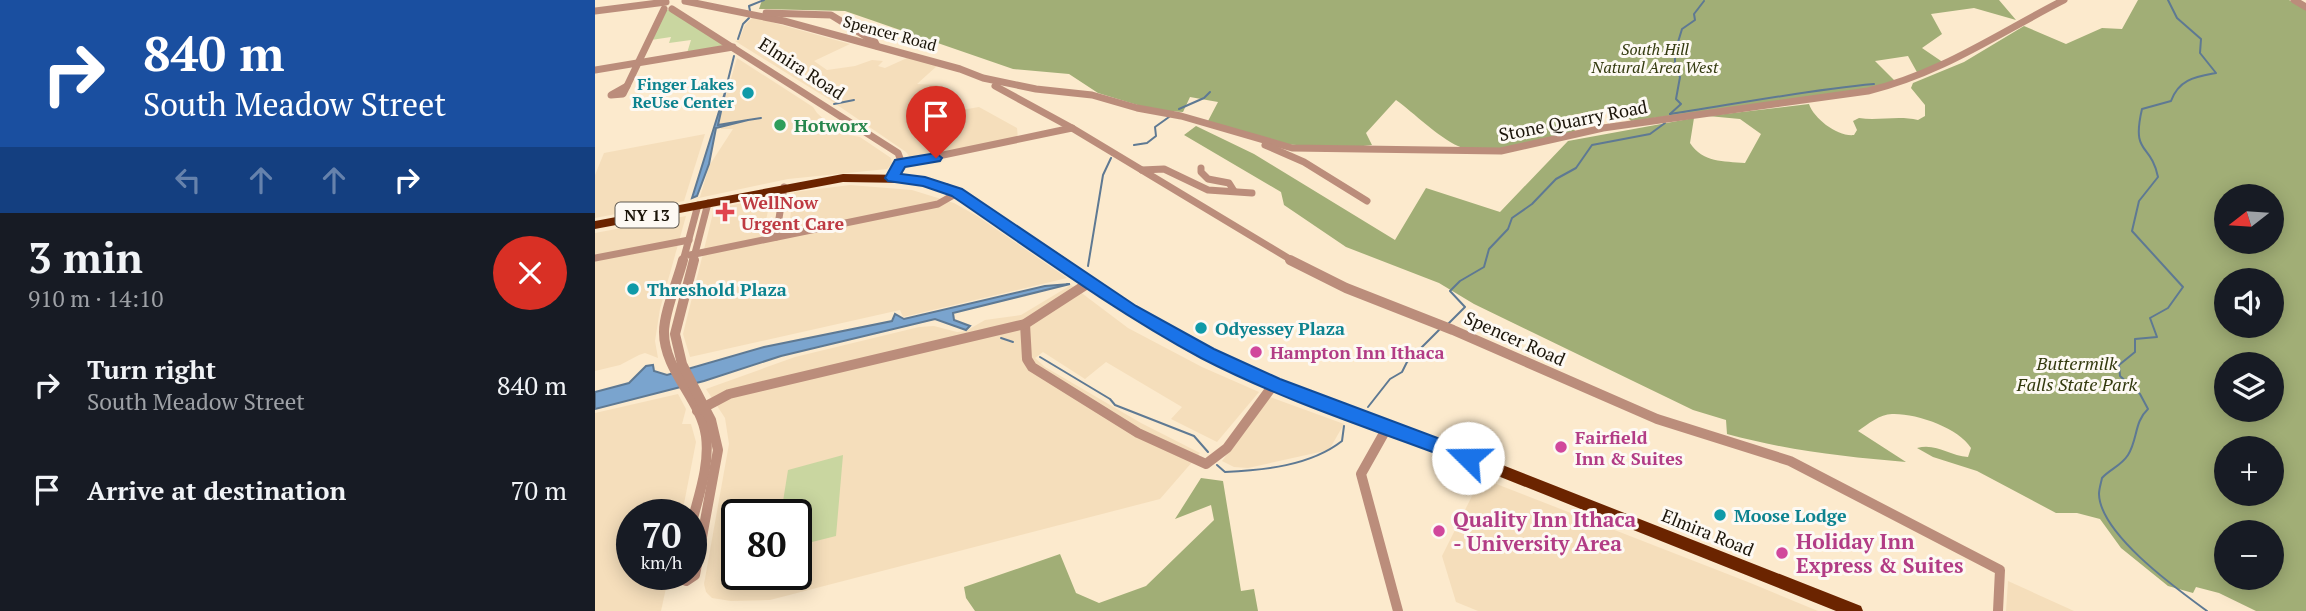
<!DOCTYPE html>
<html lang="en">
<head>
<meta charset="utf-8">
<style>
  :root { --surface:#171b24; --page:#242831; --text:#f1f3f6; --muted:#9ea1a6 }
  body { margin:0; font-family:"PT Serif",serif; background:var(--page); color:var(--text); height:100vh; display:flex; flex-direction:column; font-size:26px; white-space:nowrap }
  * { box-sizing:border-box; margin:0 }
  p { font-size:23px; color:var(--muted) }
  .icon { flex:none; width:38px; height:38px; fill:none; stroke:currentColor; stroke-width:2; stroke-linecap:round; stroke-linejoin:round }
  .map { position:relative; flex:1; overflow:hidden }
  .side { display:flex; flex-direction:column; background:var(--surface); width:595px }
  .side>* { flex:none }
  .banner { background:#1a4fa0; color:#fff; overflow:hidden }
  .needle { width:46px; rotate:253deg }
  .controls { position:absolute; left:1619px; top:184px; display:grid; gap:14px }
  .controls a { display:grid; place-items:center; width:70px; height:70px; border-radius:50%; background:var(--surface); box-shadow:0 4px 18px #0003; font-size:35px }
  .speed { position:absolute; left:21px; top:499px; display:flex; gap:14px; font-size:35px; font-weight:700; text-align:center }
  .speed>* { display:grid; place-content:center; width:91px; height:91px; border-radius:50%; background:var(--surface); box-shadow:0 4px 18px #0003; line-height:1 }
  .speed small { font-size:18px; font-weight:400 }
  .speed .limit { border:4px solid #111; border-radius:10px; background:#fff; color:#111 }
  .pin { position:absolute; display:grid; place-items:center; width:60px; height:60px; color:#fff; margin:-72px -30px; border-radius:50% 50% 50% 0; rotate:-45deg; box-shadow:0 0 7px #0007 }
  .pin .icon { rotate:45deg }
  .me { position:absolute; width:77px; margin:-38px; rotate:292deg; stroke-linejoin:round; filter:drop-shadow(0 0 5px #0008) }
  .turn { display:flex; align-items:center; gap:24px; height:147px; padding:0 28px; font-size:32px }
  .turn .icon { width:91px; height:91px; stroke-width:2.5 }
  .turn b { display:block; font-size:49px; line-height:60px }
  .lanes { display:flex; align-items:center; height:66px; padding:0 28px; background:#0003; justify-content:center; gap:35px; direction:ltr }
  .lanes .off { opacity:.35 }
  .round { display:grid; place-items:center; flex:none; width:74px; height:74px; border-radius:37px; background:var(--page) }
  .overview { display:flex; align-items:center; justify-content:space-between; height:119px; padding:0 28px }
  h1 { font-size:42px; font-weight:600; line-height:52px }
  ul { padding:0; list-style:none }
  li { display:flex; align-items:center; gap:21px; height:105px; padding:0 28px }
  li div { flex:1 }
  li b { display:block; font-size:26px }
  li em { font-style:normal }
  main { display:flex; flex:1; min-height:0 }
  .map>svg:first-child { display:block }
  .built { fill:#f5debb; fill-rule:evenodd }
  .green { fill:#c9d6a0 }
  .forest { fill:#a1ae76; fill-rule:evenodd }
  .water { fill:#7aa4ce; stroke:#5e7993; stroke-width:2 }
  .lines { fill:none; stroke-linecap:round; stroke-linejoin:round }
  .stream { stroke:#5e7993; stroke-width:2 }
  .minor-far1 { stroke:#bb8d7b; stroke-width:7 }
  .minor { stroke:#bb8d7b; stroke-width:10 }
  .highway { fill:#6b2400; fill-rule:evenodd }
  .route { fill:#1a73e8; stroke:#114b97; stroke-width:2 }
  .culture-dot { fill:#0f9aa8; stroke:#fdf9f3; stroke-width:2.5 }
  .leisure-dot { fill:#2e9e5b; stroke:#fdf9f3; stroke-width:2.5 }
  .health-dot { fill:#e0444e; stroke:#fdf9f3; stroke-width:2.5 }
  .hotel-dot { fill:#d1479c; stroke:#fdf9f3; stroke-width:2.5 }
  .labels { text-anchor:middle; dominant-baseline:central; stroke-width:6; stroke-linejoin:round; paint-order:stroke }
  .far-street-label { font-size:16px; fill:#1b150a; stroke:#fdf9f3 }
  .far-park-label { font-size:16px; font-style:italic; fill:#333a0f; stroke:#fdf9f3 }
  .far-culture-label { font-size:16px; font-weight:bold; fill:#0d838f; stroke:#fdf9f3; text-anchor:end }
  .shield { fill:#fdf9f3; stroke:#5f5950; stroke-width:2 }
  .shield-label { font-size:16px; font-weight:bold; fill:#1b150a }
  .street-label { font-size:18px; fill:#1b150a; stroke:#fdf9f3 }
  .leisure-label { font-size:18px; font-weight:bold; fill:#27864d; stroke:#fdf9f3; text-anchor:start }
  .health-label { font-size:18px; font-weight:bold; fill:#be3a42; stroke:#fdf9f3; text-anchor:start }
  .culture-label { font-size:18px; font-weight:bold; fill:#0d838f; stroke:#fdf9f3; text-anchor:start }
  .hotel-label { font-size:18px; font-weight:bold; fill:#b23c85; stroke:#fdf9f3; text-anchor:start }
  .park-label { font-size:18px; font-style:italic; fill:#333a0f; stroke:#fdf9f3 }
  .near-hotel-label { font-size:21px; font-weight:bold; fill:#b23c85; stroke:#fdf9f3; text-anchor:start }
</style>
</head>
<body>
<main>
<section class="side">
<div class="banner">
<div class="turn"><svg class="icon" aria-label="right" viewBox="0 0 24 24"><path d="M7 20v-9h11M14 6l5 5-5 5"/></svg><div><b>840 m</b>South Meadow Street</div></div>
<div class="lanes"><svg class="icon off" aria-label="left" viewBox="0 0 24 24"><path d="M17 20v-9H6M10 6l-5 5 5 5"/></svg><svg class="icon off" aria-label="ahead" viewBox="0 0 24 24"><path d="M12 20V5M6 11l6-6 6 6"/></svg><svg class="icon off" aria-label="ahead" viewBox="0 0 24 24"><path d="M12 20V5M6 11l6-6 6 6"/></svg><svg class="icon" aria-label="right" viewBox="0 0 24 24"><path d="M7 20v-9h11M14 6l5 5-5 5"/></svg></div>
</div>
<div class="overview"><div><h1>3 min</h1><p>910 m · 14:10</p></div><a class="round" style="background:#d93025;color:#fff"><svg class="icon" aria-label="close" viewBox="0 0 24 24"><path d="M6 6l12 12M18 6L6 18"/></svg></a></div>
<ul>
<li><svg class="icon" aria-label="right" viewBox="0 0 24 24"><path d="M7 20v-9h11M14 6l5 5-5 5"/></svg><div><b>Turn right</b><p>South Meadow Street</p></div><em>840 m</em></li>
<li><svg class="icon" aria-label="arrive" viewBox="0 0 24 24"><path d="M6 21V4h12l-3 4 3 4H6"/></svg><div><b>Arrive at destination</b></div><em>70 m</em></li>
</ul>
</section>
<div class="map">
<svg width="1711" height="611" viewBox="0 0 1711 611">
  <rect width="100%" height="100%" fill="#fceacd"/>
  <g class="built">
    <polygon points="158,17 255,44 219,61 232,70 260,66 277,60 288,61 283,66 290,68 312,58 343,65 322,84 342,85 355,92 324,108 331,116 384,107 422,128 423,139 317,160 311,152 235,100 140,41 144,40 150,25"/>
    <polygon points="142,58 218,107 222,113 234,124 246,128 254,135 265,137 296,158 297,164 292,169 193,179 99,199 105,197 114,166 138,129 126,129 124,120"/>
    <polygon points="110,134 89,201 0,218 0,175 9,153"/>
    <polygon points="255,185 317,190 359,203 382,216 472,278 308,317 305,310 95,357 88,334 119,209 176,197 166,243 192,238 199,192"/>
    <polygon points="91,216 65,309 60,341 63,358 50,353 44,355 25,365 0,371 0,233"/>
    <path d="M476 285 533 328 607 367 664 392 622 442 576 419 587 407 511 362 490 379 448 352 440 358 450 367 546 423 605 453 565 499 175 600 136 601 117 598 111 592 109 584 134 444 130 418 111 389 200 357 324 327 339 326 362 332 371 331 390 320 426 315ZM142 514H201V574H142Z"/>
    <polygon points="83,394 91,409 87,424 96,424 101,442 87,514 37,514 37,574 74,574 66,611 0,611 0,413"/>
    <polygon points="675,397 749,424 734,450 653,468 639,467 627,461"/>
    <polygon points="886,478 1153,582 1223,611 883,611 861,602 847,556"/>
    <polygon points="1413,581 1479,611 1411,611"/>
  </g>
  <g class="green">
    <polygon points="69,10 75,10 130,45 92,53 96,40 74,43 76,37 56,40"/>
    <polygon points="248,455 241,536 201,546 201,514 186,514 193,470"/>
  </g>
  <g class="forest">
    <path d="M167 0H1404L1421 20 1379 8 1336 14 1347 34 1327 48 1349 63 1323 74 1313 56 1280 61 1302 83 1282 88 1036 121 1022 106 968 117 981 132C950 140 893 161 863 146 843 137 819 113 801 100L771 133 777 145 751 148 685 144 613 121 623 102 595 97 588 112 559 110 503 93 474 74 418 69 250 11 164 9Z"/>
    <path d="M1543 0H1694L1711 10V611H1661L1624 593 1601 587 1598 593 1573 586 1526 548 1505 519 1482 513H1461L1382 471 1338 457 1322 448C1342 443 1354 456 1373 457L1376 448C1364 428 1321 413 1297 414 1285 414 1273 424 1263 431L1311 462C1250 457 1191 450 1132 434L1131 420 1098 410 879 304 844 283 751 247 689 205 686 192 589 135 601 126 659 154 800 240 831 188 905 212 973 141 1099 118 1095 143C1108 163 1128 161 1150 163L1166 134 1145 119 1113 116 1214 104C1219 119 1243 137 1259 135L1262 130 1258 121 1264 118C1284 121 1303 115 1323 120L1330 116V105L1316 88 1318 83 1369 62 1429 26 1471 44 1507 28 1527 29ZM1631 196H1676V242H1631ZM1631 280H1676V326H1631ZM1631 364H1676V410H1631ZM1631 448H1676V494H1631ZM1631 532H1676V578H1631Z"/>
    <polygon points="606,478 628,481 646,591 659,589 663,611 380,611 371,598 369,587 465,554 481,593 504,603 551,586 619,520 616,505 580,519"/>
  </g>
  <g class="water">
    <polygon points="131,89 123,125 153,120 121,128 114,164 102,196 97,198"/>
    <polygon points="475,284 358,313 359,320 375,326 371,330 340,319 186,356 109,381 0,409 0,392 34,383 51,366 58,365 59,371 72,375 169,347 297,321 300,314 309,319 450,286"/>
  </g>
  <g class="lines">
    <g class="stream">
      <path d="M1573 0 1582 18 1606 39 1605 53 1621 73C1600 77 1584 79 1576 101L1547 109C1536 156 1556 142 1563 177L1544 201 1537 231 1588 287 1573 308 1555 318 1562 337 1540 339V352L1524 365 1525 376 1545 394 1553 409C1539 422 1543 439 1533 455 1526 466 1515 469 1507 478 1506 483 1504 489 1504 494 1505 534 1582 589 1612 611"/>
      <polyline points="155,11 154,6 169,0"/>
      <polyline points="143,39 148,24 154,18"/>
      <polyline points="130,92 139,56"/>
      <polyline points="239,104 259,100"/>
      <polyline points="584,109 609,98 615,92"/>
      <path d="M1075 114C1143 104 1211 90 1279 84"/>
      <polyline points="1075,114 1086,104 1081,99 1085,77 1080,67 1080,52 1087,29 1100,20 1099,14 1109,1"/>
      <polyline points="153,120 166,118"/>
      <polyline points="539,145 552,143 561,136 560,127 574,117"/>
      <polyline points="493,266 508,175 516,158"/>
      <polyline points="853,324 870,307 855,291 865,281 889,267 894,249 913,229 917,218 937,204 961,179 981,168 997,145 1055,134 1070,123"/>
      <polyline points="406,338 418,342"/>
      <polyline points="445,357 515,399 520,405 599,436 613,452"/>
      <polyline points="773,407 795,379 807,372 812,362 844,330"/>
      <path d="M622 465 630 472C669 470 715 466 747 441L749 426"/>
    </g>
    <g class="minor-far1">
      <polyline points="1699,0 1711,7"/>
      <path d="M90 1 189 21 365 69 388 78 441 89 497 95 542 108 586 116 697 148 906 151 1008 128 1273 91C1345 74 1404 33 1469 0"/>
      <polyline points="77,9 303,153 306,161 297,178"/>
      <polyline points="0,11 71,2"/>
      <polyline points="171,13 236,15 280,42 282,46"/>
      <polyline points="0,70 138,47"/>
      <polyline points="32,86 69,9"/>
      <polygon points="32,86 28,94 16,95"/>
      <polyline points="400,86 477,128 698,261"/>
      <polyline points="670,145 709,162 772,201"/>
      <polyline points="305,164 477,128"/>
      <polyline points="606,168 606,172 613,179 634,183 639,191"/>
      <polyline points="547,170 569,169 613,190 657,193"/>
      <polyline points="181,237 189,187"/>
      <polyline points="95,255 343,204 362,193"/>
      <polyline points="0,258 94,240"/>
      <polyline points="88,261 103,205"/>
      <polyline points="98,261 113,203"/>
    </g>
    <g class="minor">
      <path d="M88 260C83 280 69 312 69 332 69 371 106 399 111 436 115 466 103 497 96 526"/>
      <polyline points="695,260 751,288 858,330 1062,419 1195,461 1405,570 1403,611"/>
      <polyline points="430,324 432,359 437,367 543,433 611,464 632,448 679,384"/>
      <polyline points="102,411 134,394 430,324 495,282"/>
      <polyline points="793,426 766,474 803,611"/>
      <polyline points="87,574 86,578 91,581 100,575 123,450 116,420 87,364 80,334 99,260"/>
    </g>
    <polygon class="highway" points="248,174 311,175 354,184 469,257 539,307 619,350 684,380 798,422 1266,606 1268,611 1241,611 788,430 674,388 609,358 531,313 461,263 347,190 311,183 248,182 0,229 0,221"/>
  </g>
  <path class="route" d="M341 153 347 158 345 161 310 167 306 174 330 177 367 189 541 306 619 349 685 379 880 452 882 458 880 463 873 465 867 463C780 430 689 401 606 358 519 311 439 252 357 196L328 186 293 181 290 178 300 160Z"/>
  <g class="culture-dot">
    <circle cx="153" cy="93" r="7"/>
    <circle cx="38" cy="289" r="7"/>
    <circle cx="606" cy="328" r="7"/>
    <circle cx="1125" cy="515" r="7"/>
  </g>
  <circle class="leisure-dot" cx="185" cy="125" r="7"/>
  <path class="health-dot" d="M126.5 201.5h7v7h7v7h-7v7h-7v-7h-7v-7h7z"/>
  <g class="hotel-dot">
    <circle cx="661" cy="352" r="7"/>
    <circle cx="966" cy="447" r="7"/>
    <circle cx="844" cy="531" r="7"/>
    <circle cx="1187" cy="553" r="7"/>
  </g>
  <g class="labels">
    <g class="far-street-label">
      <text transform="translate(295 33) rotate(15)">Spencer Road</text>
    </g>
    <g class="far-park-label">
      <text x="1060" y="49">South Hill<tspan x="1060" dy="18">Natural Area West</tspan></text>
    </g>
    <g class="far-culture-label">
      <text x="139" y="84">Finger Lakes<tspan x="139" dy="18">ReUse Center</tspan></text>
    </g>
    <rect class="shield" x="20.5" y="202.5" width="63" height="25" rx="5"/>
    <g class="shield-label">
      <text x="52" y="215">NY 13</text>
    </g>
    <g class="street-label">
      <text transform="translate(207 68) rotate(33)">Elmira Road</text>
      <text transform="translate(978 120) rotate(-11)">Stone Quarry Road</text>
      <text transform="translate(920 338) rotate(24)">Spencer Road</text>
      <text transform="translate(1113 532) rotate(22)">Elmira Road</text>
    </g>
    <g class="leisure-label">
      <text x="199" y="125">Hotworx</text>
    </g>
    <g class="health-label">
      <text x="146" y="202">WellNow<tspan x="146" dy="21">Urgent Care</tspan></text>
    </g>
    <g class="culture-label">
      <text x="52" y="289">Threshold Plaza</text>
      <text x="620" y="328">Odyessey Plaza</text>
      <text x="1139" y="515">Moose Lodge</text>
    </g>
    <g class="hotel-label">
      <text x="675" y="352">Hampton Inn Ithaca</text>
      <text x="980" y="437">Fairfield<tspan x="980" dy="21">Inn &amp; Suites</tspan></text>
    </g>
    <g class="park-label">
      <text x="1482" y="363">Buttermilk<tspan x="1482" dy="21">Falls State Park</tspan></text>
    </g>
    <g class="near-hotel-label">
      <text x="858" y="519">Quality Inn Ithaca<tspan x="858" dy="24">- University Area</tspan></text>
      <text x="1201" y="541">Holiday Inn<tspan x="1201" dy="24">Express &amp; Suites</tspan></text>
    </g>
  </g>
</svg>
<div class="controls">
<a><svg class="needle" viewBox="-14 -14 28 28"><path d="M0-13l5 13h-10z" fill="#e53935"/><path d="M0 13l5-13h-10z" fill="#9ea1a6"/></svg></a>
<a><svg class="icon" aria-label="sound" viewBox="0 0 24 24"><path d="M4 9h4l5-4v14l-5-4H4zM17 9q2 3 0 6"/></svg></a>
<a><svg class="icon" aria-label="layers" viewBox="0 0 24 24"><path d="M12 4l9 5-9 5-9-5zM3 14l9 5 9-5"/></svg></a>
<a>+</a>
<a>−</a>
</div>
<div class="speed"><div>70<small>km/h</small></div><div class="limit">80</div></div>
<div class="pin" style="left:341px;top:158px;background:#d93025"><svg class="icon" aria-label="arrive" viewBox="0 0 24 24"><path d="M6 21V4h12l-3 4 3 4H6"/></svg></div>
<svg class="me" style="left:873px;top:458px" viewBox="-20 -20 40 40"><circle r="19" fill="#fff"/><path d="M0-13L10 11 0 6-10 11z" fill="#1a73e8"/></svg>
</div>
</main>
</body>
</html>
